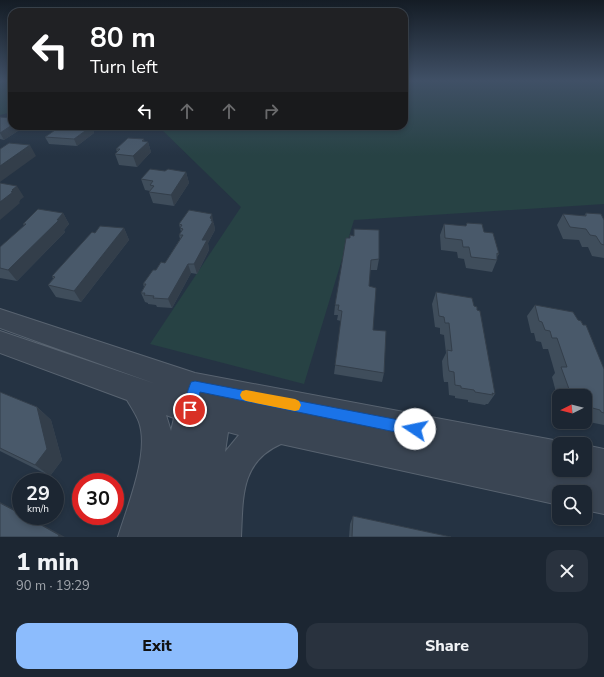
<!DOCTYPE html>
<html lang="en">
<head>
<meta charset="utf-8">
<style>
  :root { --surface:#1c2632; --page:#29323e; --text:#f1f3f6; --muted:#a0a5ac; --line:#3a434d; --accent:#8cbcfd }
  body { margin:0; font-family:"Nunito Sans",sans-serif; background:var(--page); color:var(--text); height:100vh; display:flex; flex-direction:column; font-size:15px; white-space:nowrap }
  * { box-sizing:border-box; margin:0 }
  p { font-size:13px; color:var(--muted) }
  .icon { flex:none; width:22px; height:22px; fill:none; stroke:currentColor; stroke-width:2; stroke-linecap:round; stroke-linejoin:round }
  .map { position:relative; height:537px; overflow:hidden }
  .panel { display:flex; flex-direction:column; background:var(--surface); flex:1 }
  .panel>* { flex:none }
  .banner { position:absolute; left:8px; top:8px; width:400px; height:122px; border-radius:12px; box-shadow:0 2px 6px #0003,0 0 0 1px var(--line); background:#202124; color:#fff; overflow:hidden }
  .needle { width:26px; rotate:264deg }
  .controls { position:absolute; left:552px; top:389px; display:grid; gap:8px }
  .controls a { display:grid; place-items:center; width:40px; height:40px; border-radius:8px; background:var(--surface); box-shadow:0 2px 6px #0003,0 0 0 1px var(--line); font-size:20px }
  .speed { position:absolute; left:12px; top:473px; display:flex; gap:8px; font-size:20px; font-weight:700; text-align:center }
  .speed>* { display:grid; place-content:center; width:52px; height:52px; border-radius:50%; background:var(--surface); box-shadow:0 2px 6px #0003,0 0 0 1px var(--line); line-height:1 }
  .speed small { font-size:10px; font-weight:400 }
  .speed .limit { border:6px solid #d22; background:#fff; color:#111 }
  .pin { position:absolute; display:grid; place-items:center; width:34px; height:34px; color:#fff; margin:-17px; border:2px solid #fff; border-radius:50%; box-shadow:0 1px 4px #0007 }
  .me { position:absolute; width:44px; margin:-22px; rotate:281deg; stroke-linejoin:round; filter:drop-shadow(0 0 3px #0008) }
  .turn { display:flex; align-items:center; gap:14px; height:84px; padding:0 16px; font-size:18px }
  .turn .icon { width:52px; height:52px; stroke-width:2.5 }
  .turn b { display:block; font-size:28px; line-height:34px }
  .lanes { display:flex; align-items:center; height:38px; padding:0 16px; background:#0003; justify-content:center; gap:20px; direction:ltr }
  .lanes .off { opacity:.35 }
  .round { display:grid; place-items:center; flex:none; width:42px; height:42px; border-radius:12px; background:var(--page) }
  .summary { display:flex; align-items:center; justify-content:space-between; height:68px; padding:0 16px }
  h1 { font-size:24px; font-weight:800; line-height:30px }
  .primary-button { display:flex; gap:8px; margin-top:auto; padding:8px 16px }
  .primary-button a { flex:1; height:46px; border-radius:12px; background:var(--accent); color:#111; font-size:16px; font-weight:800; line-height:46px; text-align:center }
  .primary-button a+a { background:var(--page); color:var(--text) }
  .map>svg:first-child { display:block }
  .green { fill:#274244 }
  .lines { fill:none; stroke-linecap:round; stroke-linejoin:round }
  .stream { stroke:#38506b; stroke-width:2.5 }
  .minor-casing { stroke:#586370; stroke-width:2 }
  .minor { fill:#3a4553; fill-rule:evenodd }
  .wall { fill:#3f4d5b }
  .shaded-wall { fill:#333e4a }
  .building { fill:#49596a; stroke:#333e4a }
  .route { fill:#1a73e8; stroke:#114b97 }
  .slow { fill:#f59e0b }
</style>
</head>
<body>
<div class="map">
<svg width="604" height="537" viewBox="0 0 604 537">
  <rect width="100%" height="100%" fill="#253343"/>
  <g class="green">
    <polygon points="0,80 12,80 12,112 0,115"/>
    <polygon points="404,80 604,80 604,204 354,220 304,384 150,344 241,207 158,126 404,126"/>
  </g>
  <g class="lines">
    <polyline class="stream" points="0,82 2,80"/>
    <g class="minor-casing">
      <path id="minor" d="M0 309 195 373 559 441 565 444H559V470H565L561 472 582 478 584 477 574 472 573 470H585V445L604 449V514L585 510V492H559V505L281 444C240 462 243 498 241 537H118C127 507 150 453 139 422 136 414 131 407 127 400L0 353V331L156 384 0 328ZM166 415 174 418 171 431ZM228 432 239 435 225 452Z"/>
    </g>
    <use href="#minor" class="minor"/>
  </g>
  <g class="wall">
    <polygon points="0,117 12,126 23,126 24,127 4,140 0,139"/>
    <polygon points="92,126 94,133 77,146 49,144 45,137"/>
    <polygon points="145,141 148,142 151,152 137,167 119,165 115,154 117,152 116,149"/>
    <polygon points="165,171 186,172 189,183 174,206 153,203 149,192 150,191 145,190 141,179"/>
    <polygon points="63,213 69,224 64,230 65,232 17,281 0,278 0,247 24,226 23,224"/>
    <polygon points="586,213 604,220 604,258 592,256 588,247 582,247 579,240 563,239 557,225 563,214 584,216"/>
    <polygon points="214,223 214,224 215,230 208,243 209,250 197,274 191,273 172,308 157,307 156,305 148,304 148,303 145,302 141,293 144,287 143,284 156,270 165,263 180,239 179,235 181,232 179,224"/>
    <polygon points="467,223 484,232 499,254 497,257 497,260 492,272 466,268 464,259 458,258 457,252 441,250 440,235 444,224 466,226"/>
    <polygon points="124,228 129,240 81,302 56,297 48,285 53,279 52,276 95,233"/>
    <polygon points="350,238 379,259 377,270 370,270 369,286 373,330 384,373 382,382 334,374 341,321 337,320 338,315 334,315 335,305"/>
    <polygon points="436,292 495,394 488,404 486,404 485,405 468,402 468,400 455,398 455,396 449,395 448,382 444,382 443,376 442,361 446,353 444,335 440,334 440,328 435,327 432,304"/>
    <polygon points="535,305 604,369 604,425 589,422 588,419 585,419 585,396 559,396 559,400 558,400 552,377 555,373 548,349 543,349 541,342 536,341 534,333 531,333 527,316"/>
    <polygon points="0,392 37,407 51,420 62,460 50,476 0,451"/>
    <polygon points="353,516 451,537 349,537 350,524"/>
  </g>
  <g class="shaded-wall">
    <polygon points="12,125 12,126 23,126 24,127 4,140 0,133"/>
    <polygon points="92,126 94,133 77,146 74,139"/>
    <polygon points="144,139 146,144 148,142 151,152 137,167 133,156 142,141"/>
    <polygon points="30,145 36,156 0,182 0,166"/>
    <polygon points="186,172 189,183 174,206 171,195"/>
    <polygon points="17,186 24,197 20,200 20,201 19,202 20,203 0,220 0,202 11,192 12,190"/>
    <polygon points="63,213 69,224 64,230 65,232 17,281 8,270 57,220"/>
    <polygon points="212,214 215,230 208,243 209,250 197,274 194,264 202,240"/>
    <polygon points="124,228 129,240 81,302 74,291"/>
    <polygon points="188,264 191,273 172,308 168,299"/>
    <polygon points="37,407 51,420 62,460 50,476 35,465"/>
    <polygon points="0,502 21,513 21,514 0,503"/>
    <polygon points="25,516 27,516 65,537 58,537"/>
  </g>
  <g class="building">
    <polygon points="0,117 12,118 12,125 0,133"/>
    <polygon points="61,126 92,126 74,139 45,137"/>
    <polygon points="128,138 144,139 142,141 148,142 133,156 115,154 120,149 116,149"/>
    <polygon points="9,143 30,145 0,166 0,149"/>
    <polygon points="150,169 165,171 168,169 186,172 171,195 149,192 154,186 150,185 153,181 141,179"/>
    <polygon points="0,183 17,186 12,190 13,190 11,192 13,192 0,202"/>
    <polygon points="38,209 63,213 57,220 59,220 8,270 0,268 0,247 26,224 23,224"/>
    <polygon points="189,210 212,214 210,218 212,219 211,221 213,221 202,240 207,240 194,264 188,264 168,299 153,298 154,296 144,295 145,293 141,293 146,284 143,284 153,270 156,270 161,262 165,263 183,235 179,235 183,229 180,228 182,225 179,224"/>
    <polygon points="586,213 601,214 604,220 604,245 601,244 596,236 590,235 586,229 570,227 563,214 586,216"/>
    <polygon points="467,223 482,224 484,232 493,233 499,254 497,253 497,260 471,257 469,247 463,247 462,240 445,238 444,224 466,226"/>
    <polygon points="100,226 124,228 74,291 48,285 55,277 52,276 92,232 95,233"/>
    <polygon points="354,229 379,230 379,259 371,260 369,286 376,288 373,330 386,331 384,373 335,365 342,311 338,310 339,305 335,305 346,238 350,238 350,235 354,236"/>
    <polygon points="436,292 472,298 474,306 477,307 477,310 480,311 495,394 492,393 493,395 475,392 474,390 461,388 461,386 455,385 454,372 449,371 448,365 447,350 452,351 449,323 445,323 444,317 439,316"/>
    <polygon points="535,305 573,312 578,320 581,321 583,325 586,325 604,369 604,413 601,412 600,410 585,406 585,396 576,396 574,390 569,389 561,367 567,367 557,338 552,338 550,331 545,330 542,322 539,321"/>
    <polygon points="0,392 37,407 47,449 35,465 0,448"/>
    <polygon points="0,503 21,514 21,516 25,516 59,535 58,537 0,537"/>
    <polygon points="353,516 451,537 352,537"/>
  </g>
  <linearGradient id="sky" x2="0" y2="1"><stop stop-color="#141c25"/><stop offset="0.52" stop-color="#405066"/><stop offset="1" stop-color="#405066" stop-opacity="0"/></linearGradient>
  <rect width="604" height="155" fill="url(#sky)"/>
  <path class="route" d="M195 381 415 423 420 425 422 429 420 434 415 436 200 392 195 414 190 416 186 414C182 406 188 390 191 382Z"/>
  <polygon class="slow" points="246,390 295,399 299,401 301,405 299,410 295,411 246,401 242,399 240,395 242,391"/>
</svg>
<div class="controls">
<a><svg class="needle" viewBox="-14 -14 28 28"><path d="M0-13l5 13h-10z" fill="#e53935"/><path d="M0 13l5-13h-10z" fill="#a0a5ac"/></svg></a>
<a><svg class="icon" aria-label="sound" viewBox="0 0 24 24"><path d="M4 9h4l5-4v14l-5-4H4zM17 9q2 3 0 6"/></svg></a>
<a><svg class="icon" aria-label="search" viewBox="0 0 24 24"><circle cx="10" cy="10" r="6"/><path d="M15 15l6 6"/></svg></a>
</div>
<div class="speed"><div>29<small>km/h</small></div><div class="limit">30</div></div>
<div class="pin" style="left:190px;top:410px;background:#d93025"><svg class="icon" aria-label="arrive" viewBox="0 0 24 24"><path d="M6 21V4h12l-3 4 3 4H6"/></svg></div>
<svg class="me" style="left:415px;top:429px" viewBox="-20 -20 40 40"><circle r="19" fill="#fff"/><path d="M0-13L10 11 0 6-10 11z" fill="#1a73e8"/></svg>
<div class="banner">
<div class="turn"><svg class="icon" aria-label="left" viewBox="0 0 24 24"><path d="M17 20v-9H6M10 6l-5 5 5 5"/></svg><div><b>80 m</b>Turn left</div></div>
<div class="lanes"><svg class="icon" aria-label="left" viewBox="0 0 24 24"><path d="M17 20v-9H6M10 6l-5 5 5 5"/></svg><svg class="icon off" aria-label="ahead" viewBox="0 0 24 24"><path d="M12 20V5M6 11l6-6 6 6"/></svg><svg class="icon off" aria-label="ahead" viewBox="0 0 24 24"><path d="M12 20V5M6 11l6-6 6 6"/></svg><svg class="icon off" aria-label="right" viewBox="0 0 24 24"><path d="M7 20v-9h11M14 6l5 5-5 5"/></svg></div>
</div>
</div>
<section class="panel">
<div class="summary"><div><h1>1 min</h1><p>90 m · 19:29</p></div><a class="round"><svg class="icon" aria-label="close" viewBox="0 0 24 24"><path d="M6 6l12 12M18 6L6 18"/></svg></a></div>
<div class="primary-button"><a>Exit</a><a>Share</a></div>
</section>
</body>
</html>
